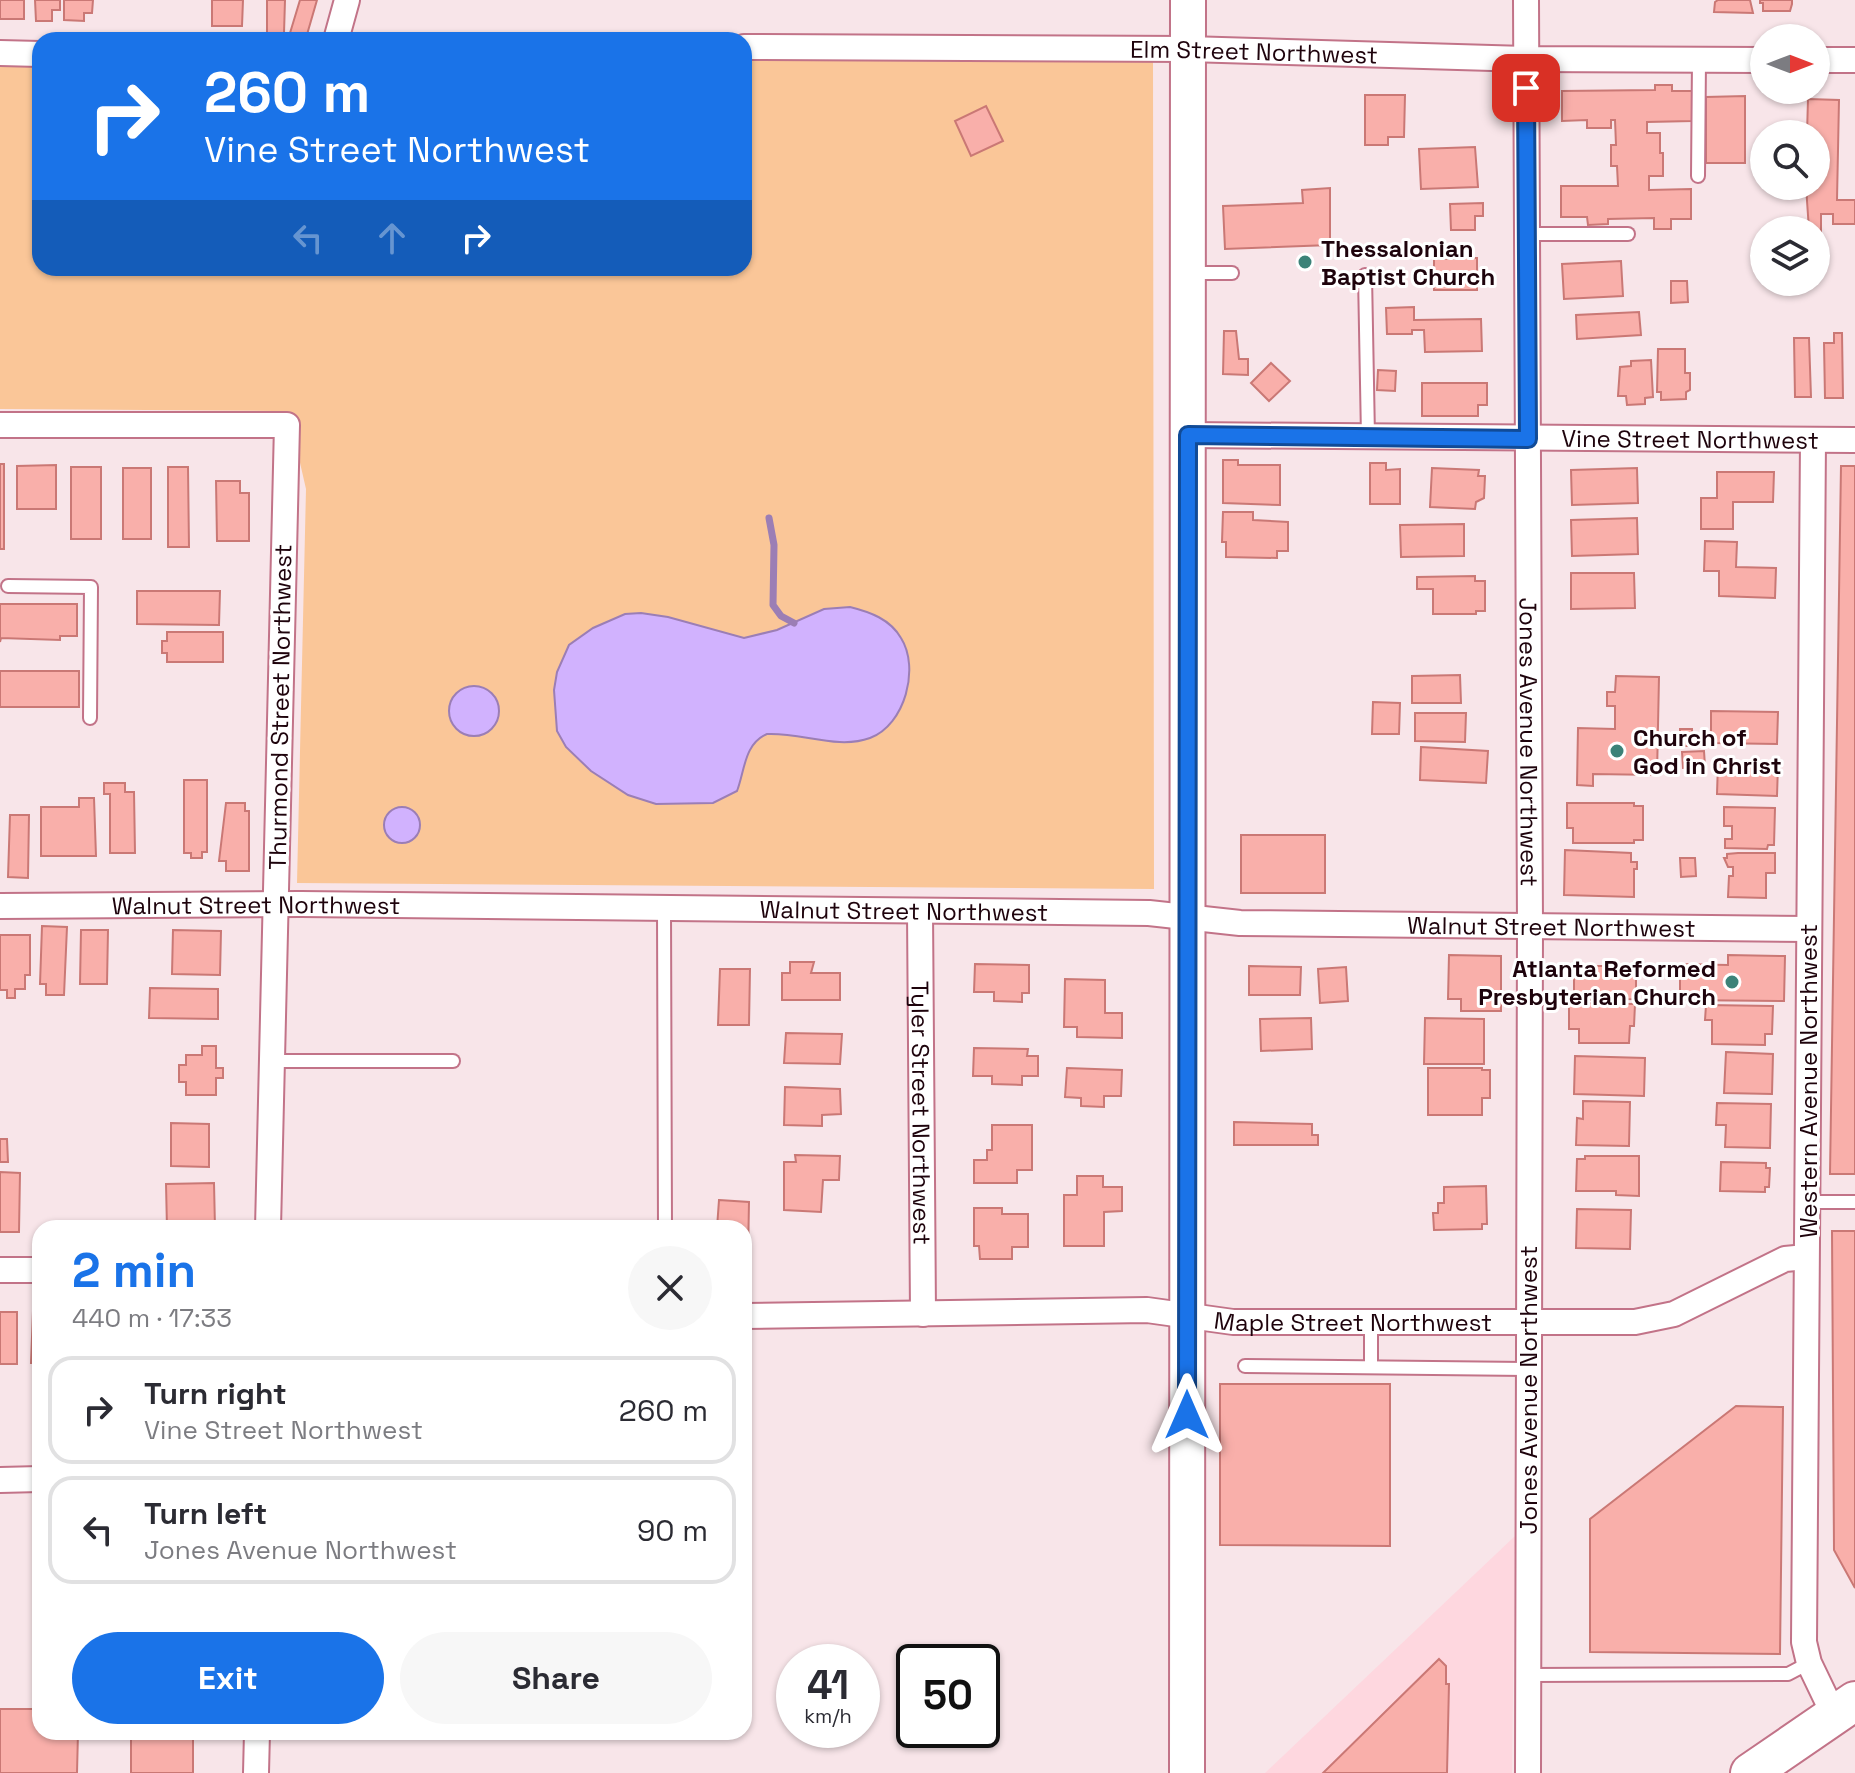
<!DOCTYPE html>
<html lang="en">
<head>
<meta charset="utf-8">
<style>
  :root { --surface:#fff; --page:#f7f7f7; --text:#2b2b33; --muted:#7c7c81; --line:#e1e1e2; --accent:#1a73e8 }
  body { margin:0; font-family:"Space Grotesk",sans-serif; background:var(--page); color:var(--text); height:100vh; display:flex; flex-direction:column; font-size:30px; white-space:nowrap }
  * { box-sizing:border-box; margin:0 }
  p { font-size:26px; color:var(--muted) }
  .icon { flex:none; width:44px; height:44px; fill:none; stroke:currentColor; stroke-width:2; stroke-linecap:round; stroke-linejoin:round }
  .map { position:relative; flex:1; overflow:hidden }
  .sheet { position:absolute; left:32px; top:1220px; width:720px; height:520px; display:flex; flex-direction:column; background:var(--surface); border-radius:24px; box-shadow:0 2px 6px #0004 }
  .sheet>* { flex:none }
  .top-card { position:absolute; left:32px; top:32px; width:720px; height:244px; border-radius:24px; box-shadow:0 2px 6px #0004; background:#1a73e8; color:#fff; overflow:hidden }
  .needle { width:52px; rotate:90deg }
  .buttons { position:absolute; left:1750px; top:24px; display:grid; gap:16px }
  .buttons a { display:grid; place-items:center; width:80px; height:80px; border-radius:50%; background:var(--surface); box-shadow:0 2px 6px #0004; font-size:40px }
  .speed { position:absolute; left:776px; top:1644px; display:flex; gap:16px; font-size:40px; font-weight:700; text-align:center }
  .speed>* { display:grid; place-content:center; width:104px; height:104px; border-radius:50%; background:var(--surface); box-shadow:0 2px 6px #0004; line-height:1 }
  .speed small { font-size:20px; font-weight:400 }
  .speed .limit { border:4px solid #111; border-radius:12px; background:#fff; color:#111 }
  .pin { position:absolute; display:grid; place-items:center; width:68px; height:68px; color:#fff; margin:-34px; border-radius:16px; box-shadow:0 4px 12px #0006 }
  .me { position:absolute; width:88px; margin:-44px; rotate:0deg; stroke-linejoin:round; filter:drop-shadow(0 0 6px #0008) }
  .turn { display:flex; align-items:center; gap:28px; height:168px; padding:0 40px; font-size:36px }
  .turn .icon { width:104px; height:104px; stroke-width:2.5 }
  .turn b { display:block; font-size:56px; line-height:68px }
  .lanes { display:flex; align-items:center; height:76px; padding:0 40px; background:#0003; justify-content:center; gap:40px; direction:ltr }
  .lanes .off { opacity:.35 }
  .round { display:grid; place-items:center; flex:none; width:84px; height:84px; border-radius:42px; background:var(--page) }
  .summary { display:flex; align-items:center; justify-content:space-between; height:136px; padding:0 40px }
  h1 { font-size:48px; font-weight:800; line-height:60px; color:var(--accent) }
  .primary-button { display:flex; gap:16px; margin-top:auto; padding:16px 40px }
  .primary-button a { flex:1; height:92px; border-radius:48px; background:var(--accent); color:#fff; font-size:32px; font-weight:800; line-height:92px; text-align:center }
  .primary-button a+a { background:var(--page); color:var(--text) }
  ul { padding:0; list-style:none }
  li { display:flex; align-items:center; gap:24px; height:108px; margin:0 16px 12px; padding:0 24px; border:4px solid var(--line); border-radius:24px }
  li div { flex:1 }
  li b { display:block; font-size:30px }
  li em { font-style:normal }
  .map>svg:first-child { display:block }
  .built { fill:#fed7df }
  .green { fill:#fac698 }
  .water { fill:#d1b2fe; stroke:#9b7eb5; stroke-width:2 }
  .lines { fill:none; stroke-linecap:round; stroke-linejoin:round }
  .stream { stroke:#9b7eb5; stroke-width:7 }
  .building { fill:#f9afaa; stroke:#ca7875; stroke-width:2 }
  .service-casing { stroke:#c27388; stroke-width:16 }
  .minor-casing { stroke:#c27388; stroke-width:28 }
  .secondary-casing { stroke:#c27388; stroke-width:38 }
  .primary-casing { stroke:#c27388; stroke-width:42 }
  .service { stroke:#fff; stroke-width:12 }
  .minor { stroke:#fff; stroke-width:24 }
  .secondary { stroke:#fff; stroke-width:34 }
  .primary { stroke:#fff; stroke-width:38 }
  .route-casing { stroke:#114b97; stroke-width:20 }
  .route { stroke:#1a73e8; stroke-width:14 }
  .poi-dot { fill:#3c8278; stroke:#fff; stroke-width:3 }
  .labels { text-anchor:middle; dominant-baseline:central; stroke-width:6; stroke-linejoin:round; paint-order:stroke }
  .street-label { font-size:24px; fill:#1e030c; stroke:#fff }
  .poi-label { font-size:24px; font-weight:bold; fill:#1e030c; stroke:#fff; text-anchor:start }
</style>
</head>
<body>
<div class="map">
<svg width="1855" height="1773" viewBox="0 0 1855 1773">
  <rect width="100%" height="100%" fill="#f8e5e9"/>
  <polygon class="built" points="1515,1536 1512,1773 1265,1773"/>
  <polygon class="green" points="1153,60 1154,889 297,883 306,489 290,419 274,411 0,409 0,66 40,66 40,268 744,268 744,61"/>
  <g class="water">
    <path d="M850 607C870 612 890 619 901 638 920 668 905 725 870 738 837 750 801 732 767 734 744 744 745 770 737 791L713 803 656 804 628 795 591 771 566 747 557 731 554 690 557 672 569 645 593 628 625 614 641 613 668 617 744 638 777 630 824 609Z"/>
    <circle cx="474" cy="711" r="25"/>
    <circle cx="402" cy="825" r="18"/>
  </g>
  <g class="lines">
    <polyline class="stream" points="769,518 774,545 773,605 781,616 794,623"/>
  </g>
  <g class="building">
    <rect x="0" y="0" width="24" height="19"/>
    <polygon points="35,0 60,0 60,10 52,10 52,21 36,21"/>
    <polygon points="64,0 93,0 92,13 84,13 84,21 64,20"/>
    <polygon points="212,0 243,0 242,26 212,26"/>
    <polygon points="267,0 285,0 284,33 267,33"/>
    <polygon points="300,0 317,0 306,38 290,33"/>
    <polygon points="1718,0 1750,0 1753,13 1714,12 1715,2"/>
    <polygon points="1760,0 1792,0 1792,4 1790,11 1763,11 1763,3 1760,3"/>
    <polygon points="1655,85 1672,85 1672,91 1692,91 1692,121 1647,122 1647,133 1660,133 1660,153 1663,153 1663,176 1649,176 1649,190 1691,189 1691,219 1671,219 1671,229 1654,229 1654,218 1608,219 1608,224 1588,225 1587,217 1561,217 1561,186 1618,186 1617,166 1611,166 1611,145 1616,145 1615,120 1611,120 1611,128 1587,128 1587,120 1562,121 1562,91 1655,90"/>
    <polygon points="1365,95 1405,95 1404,137 1388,137 1388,145 1365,145"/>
    <polygon points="1745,96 1745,163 1706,163 1706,97"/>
    <polygon points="1808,99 1839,100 1837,200 1855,200 1855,224 1833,224 1833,214 1821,214 1821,232 1809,230 1806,186 1816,186 1816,134 1807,134"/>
    <polygon points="986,106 1003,141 971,156 955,121"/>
    <polygon points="1475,147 1478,187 1421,189 1419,149"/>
    <polygon points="1330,188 1330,245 1225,249 1223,206 1303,203 1302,190"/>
    <polygon points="1483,203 1483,216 1475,216 1475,230 1451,230 1450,204"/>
    <polygon points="1455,252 1464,252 1464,258 1477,258 1477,290 1434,290 1434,259 1455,259"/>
    <polygon points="1621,261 1623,296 1564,299 1562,264"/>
    <polygon points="1671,281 1687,281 1688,302 1671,303"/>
    <polygon points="1414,307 1414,320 1481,319 1482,351 1425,352 1424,330 1412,330 1412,334 1387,334 1386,308"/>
    <polygon points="1639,312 1641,335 1577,339 1576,315"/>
    <polygon points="1224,331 1236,331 1239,359 1248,359 1248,375 1223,374"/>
    <polygon points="1834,333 1842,333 1843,398 1825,398 1824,343 1834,343"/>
    <polygon points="1794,338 1809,338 1811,397 1795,397"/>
    <polygon points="1658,349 1685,349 1685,373 1690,373 1690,390 1686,392 1686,399 1661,400 1661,392 1657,392"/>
    <polygon points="1651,360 1653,397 1645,398 1645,404 1627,405 1626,396 1618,396 1620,367 1631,366 1631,361"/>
    <polygon points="1271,363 1290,381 1269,401 1251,383"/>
    <polygon points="1378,370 1396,371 1395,391 1377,390"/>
    <polygon points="1422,383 1487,383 1487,405 1478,405 1478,416 1422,416"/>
    <polygon points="1223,460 1238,460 1238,465 1280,465 1280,505 1223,503"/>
    <polygon points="1370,463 1386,463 1386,470 1400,469 1400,504 1370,504"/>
    <rect x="0" y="464" width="4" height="85"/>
    <polygon points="56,465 56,509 17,509 17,466"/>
    <polygon points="1841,466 1855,466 1855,1174 1830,1174"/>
    <rect x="71" y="467" width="30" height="72"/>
    <polygon points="168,467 188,467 189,547 168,547"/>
    <rect x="123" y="468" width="28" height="71"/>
    <polygon points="1432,468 1479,470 1478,476 1485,476 1484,498 1476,502 1475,509 1430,507"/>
    <polygon points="1637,468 1638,503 1572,505 1571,470"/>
    <polygon points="1717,472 1774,472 1773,502 1733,502 1733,529 1701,529 1701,498 1717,498"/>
    <polygon points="216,481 240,481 240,493 249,493 249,541 217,541"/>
    <polygon points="1223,512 1253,512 1253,520 1288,522 1288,551 1277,551 1277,558 1226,557 1226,542 1222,542"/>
    <polygon points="1637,518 1638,554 1572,556 1571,520"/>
    <polygon points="1464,524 1464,556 1401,557 1400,525"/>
    <polygon points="1705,541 1737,542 1736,567 1776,568 1775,598 1719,596 1719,571 1704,571"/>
    <polygon points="1571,573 1634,573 1635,608 1571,609"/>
    <polygon points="1475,576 1475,581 1485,581 1485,611 1476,611 1476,614 1433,614 1433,589 1417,589 1417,577"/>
    <polygon points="137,591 220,591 219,625 137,624"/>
    <polygon points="0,604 77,604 77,636 60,636 60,640 1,638 0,642"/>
    <polygon points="167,632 223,632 223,662 167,662 167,653 162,653 162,641 167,641"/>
    <rect x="0" y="671" width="79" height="36"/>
    <polygon points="1460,675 1461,703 1412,703 1412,676"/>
    <polygon points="1616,676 1659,677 1657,775 1593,774 1593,786 1577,785 1578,728 1615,729 1615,706 1607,706 1607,692 1615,692"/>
    <polygon points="1373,702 1400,703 1399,734 1372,734"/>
    <polygon points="1711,711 1778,712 1777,744 1711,743"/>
    <polygon points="1415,713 1466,713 1465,742 1415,741"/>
    <rect x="1680" y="729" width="12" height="17"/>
    <polygon points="1421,747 1488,751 1486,783 1420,780"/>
    <polygon points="1704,751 1705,766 1683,768 1682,752"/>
    <polygon points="1718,763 1778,765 1777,796 1717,794"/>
    <polygon points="184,780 207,780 207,852 202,852 202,858 191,858 191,853 184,853"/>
    <polygon points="104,783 125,783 125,792 134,792 135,853 110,853 110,794 104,794"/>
    <polygon points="79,798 94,798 96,856 41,856 41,807 79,807"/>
    <polygon points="226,803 245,803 245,811 249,811 249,871 226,871 226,861 219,861"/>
    <polygon points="1567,803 1634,803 1634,806 1643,806 1643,840 1634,840 1634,843 1573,843 1573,828 1567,828"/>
    <polygon points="1724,807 1775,808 1774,845 1768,845 1767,849 1725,848 1725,839 1732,839 1732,826 1724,826"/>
    <polygon points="10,815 29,815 28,878 8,877"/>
    <rect x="1241" y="835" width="84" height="58"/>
    <polygon points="1565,850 1631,853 1631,862 1637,862 1637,869 1634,869 1634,897 1564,895"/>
    <polygon points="1738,853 1775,853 1775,873 1766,873 1766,898 1728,897 1729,876 1733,876 1733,867 1728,867 1724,858 1727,858 1727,854"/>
    <polygon points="1680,858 1695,858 1696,876 1681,877"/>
    <polygon points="42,926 67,927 64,995 46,995 46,984 40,984"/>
    <polygon points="81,930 108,930 107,984 80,984"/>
    <polygon points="173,930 221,931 220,975 172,974"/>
    <polygon points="0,935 30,935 30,975 25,975 25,989 15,989 15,998 7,998 7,990 0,990"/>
    <polygon points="1449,955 1501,956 1501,1011 1461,1011 1461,999 1448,999"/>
    <polygon points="1728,955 1785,956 1784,1001 1680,1000 1680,964 1728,965"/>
    <polygon points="790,962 814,962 811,973 840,973 840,1000 782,1000 782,973 790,973"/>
    <polygon points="975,964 1029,965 1029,993 1022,993 1022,1002 994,1001 994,992 974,992"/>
    <polygon points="1249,966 1301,967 1300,995 1249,995"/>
    <polygon points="1583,966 1636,966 1636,999 1583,1000 1583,997 1574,997 1574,969 1583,969"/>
    <polygon points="1346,967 1348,1001 1320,1003 1318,969"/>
    <polygon points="720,969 750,969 749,1025 718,1025"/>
    <polygon points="1065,979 1105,980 1105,1013 1122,1013 1122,1038 1077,1037 1077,1027 1064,1027"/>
    <polygon points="150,988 218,989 218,1019 149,1018"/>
    <polygon points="1569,1003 1635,1004 1634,1026 1630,1026 1629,1043 1579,1043 1579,1029 1569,1029"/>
    <polygon points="1706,1005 1773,1006 1772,1034 1765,1034 1765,1045 1712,1044 1712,1020 1705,1020"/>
    <polygon points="1311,1018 1312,1049 1261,1051 1260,1019"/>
    <polygon points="1425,1018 1484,1019 1484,1064 1424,1064"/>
    <polygon points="786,1033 842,1034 840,1064 784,1063"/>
    <polygon points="202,1046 216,1046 216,1068 223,1068 223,1078 216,1078 216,1095 186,1095 186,1082 179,1082 179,1065 186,1065 186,1055 202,1055"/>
    <polygon points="974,1048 1028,1049 1027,1056 1038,1056 1038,1076 1022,1076 1022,1085 992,1084 992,1076 973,1076"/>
    <polygon points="1726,1052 1773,1054 1772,1094 1724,1093"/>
    <polygon points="1575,1056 1645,1058 1644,1096 1574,1094"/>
    <polygon points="1067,1068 1122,1070 1121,1096 1104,1096 1104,1107 1081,1106 1081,1098 1065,1097"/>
    <polygon points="1428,1068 1482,1068 1482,1070 1490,1070 1490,1098 1482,1098 1482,1115 1428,1115"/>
    <polygon points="785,1087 840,1089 841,1114 822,1115 822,1126 784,1125"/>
    <polygon points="1583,1101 1630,1102 1629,1146 1576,1145 1577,1118 1583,1119"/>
    <polygon points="1717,1103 1771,1104 1770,1148 1725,1147 1726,1125 1716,1125"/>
    <polygon points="1234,1122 1312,1124 1312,1135 1318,1135 1318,1145 1234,1145"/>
    <polygon points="171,1123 209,1124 209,1167 171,1166"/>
    <polygon points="992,1125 1032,1125 1032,1170 1017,1170 1017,1183 974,1183 974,1160 987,1160 987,1150 992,1150"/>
    <polygon points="0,1139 7,1139 8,1162 0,1162"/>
    <polygon points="795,1155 840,1156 839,1180 823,1180 821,1212 784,1210 784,1162 796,1162"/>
    <polygon points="1585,1156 1639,1156 1639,1196 1616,1195 1616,1191 1576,1191 1577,1159 1585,1159"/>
    <polygon points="1721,1162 1766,1163 1766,1168 1770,1168 1769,1187 1765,1187 1765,1192 1720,1191"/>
    <polygon points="0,1172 20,1173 19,1232 0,1232"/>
    <polygon points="1077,1176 1103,1176 1103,1187 1122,1187 1122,1211 1104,1212 1104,1246 1064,1246 1064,1195 1077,1195"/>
    <polygon points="214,1183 215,1228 167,1228 166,1184"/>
    <polygon points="1486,1186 1487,1224 1482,1224 1482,1229 1434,1230 1433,1213 1438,1213 1438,1203 1444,1203 1444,1187"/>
    <polygon points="719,1200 749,1202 748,1257 744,1256 744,1228 717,1228"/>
    <polygon points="974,1208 1002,1208 1002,1214 1028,1214 1028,1247 1012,1247 1012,1259 980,1259 979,1246 974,1246"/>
    <polygon points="1577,1209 1631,1210 1630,1249 1576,1248"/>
    <polygon points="1832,1231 1855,1231 1855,1588 1834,1550"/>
    <polygon points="33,1311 40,1311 40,1363 31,1363"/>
    <rect x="0" y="1312" width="17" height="52"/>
    <polygon points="1220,1384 1390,1384 1390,1546 1220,1545"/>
    <polygon points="1736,1406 1783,1407 1780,1654 1590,1652 1590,1519"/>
    <polygon points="1439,1659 1446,1666 1446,1684 1449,1684 1447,1773 1323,1773"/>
    <polygon points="0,1709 40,1709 40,1732 78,1732 77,1773 0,1773"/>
    <rect x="131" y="1732" width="62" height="41"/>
  </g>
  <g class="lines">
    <g class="service-casing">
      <g id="service">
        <polyline points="1698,176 1699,60"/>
        <polyline points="1526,234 1628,234"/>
        <polyline points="1191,273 1232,273"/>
        <polyline points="1365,275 1368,437"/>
        <polyline points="8,586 91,587 90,718"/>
        <polyline points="664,909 665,1228"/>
        <polyline points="272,1061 453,1061"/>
        <polyline points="1808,1202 1855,1202"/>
        <polyline points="1371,1323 1371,1367"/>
        <polyline points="1245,1366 1529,1369"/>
        <polyline points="1528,1675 1788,1674 1809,1663"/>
      </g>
    </g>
    <g class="minor-casing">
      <g id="minor">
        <path id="s1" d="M1526 0 1530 926 1528 1773"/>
        <polyline points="336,40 347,0"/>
        <path id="s2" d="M744 47 1188 49 1526 59 1764 60"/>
        <polyline points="0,53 40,54"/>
        <polyline points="1816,60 1855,60"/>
        <polyline points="0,425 287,425 268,1228"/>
        <path id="s3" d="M1188 435 1855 440"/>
        <polyline points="1813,440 1804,1642 1809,1663 1834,1715"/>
        <path id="s4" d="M0 906 301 904 1149 913 1240 923 1808 929"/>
        <path id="s5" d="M920 911 923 1314"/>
        <polyline points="0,1270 40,1270"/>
        <path id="s6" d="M744 1316 1147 1310 1233 1322H1635L1674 1314 1785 1259 1806 1257"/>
        <polyline points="0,1480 40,1479"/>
        <polyline points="256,1773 257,1732"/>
      </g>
    </g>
    <g class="secondary-casing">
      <polyline id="secondary" points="1187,1773 1188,0"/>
    </g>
    <g class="primary-casing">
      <polyline id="primary" points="1750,1773 1855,1701"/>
    </g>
    <use href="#service" class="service"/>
    <use href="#minor" class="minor"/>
    <use href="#secondary" class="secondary"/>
    <use href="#primary" class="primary"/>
  </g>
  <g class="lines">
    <g class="route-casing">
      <polyline id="route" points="1187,1415 1188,435 1528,439 1526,88"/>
    </g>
    <use href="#route" class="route"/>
  </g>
  <g class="poi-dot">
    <circle cx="1305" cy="262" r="8"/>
    <circle cx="1617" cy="751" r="8"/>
    <circle cx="1732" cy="982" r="8"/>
  </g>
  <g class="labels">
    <g class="street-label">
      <text stroke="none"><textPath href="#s2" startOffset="510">Elm Street Northwest</textPath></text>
      <text stroke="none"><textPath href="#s3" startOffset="502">Vine Street Northwest</textPath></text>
      <text transform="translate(280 707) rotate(-89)">Thurmond Street Northwest</text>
      <text stroke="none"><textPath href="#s1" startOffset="742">Jones Avenue Northwest</textPath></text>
      <text stroke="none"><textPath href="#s4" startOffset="256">Walnut Street Northwest</textPath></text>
      <text stroke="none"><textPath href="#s4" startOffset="904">Walnut Street Northwest</textPath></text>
      <text stroke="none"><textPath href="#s4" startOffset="1552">Walnut Street Northwest</textPath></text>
      <text transform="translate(1808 1081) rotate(-90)">Western Avenue Northwest</text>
      <text stroke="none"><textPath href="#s5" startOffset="202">Tyler Street Northwest</textPath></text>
      <text stroke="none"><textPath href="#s6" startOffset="610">Maple Street Northwest</textPath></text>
      <text transform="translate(1528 1390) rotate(-90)">Jones Avenue Northwest</text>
    </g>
    <g class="poi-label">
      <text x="1321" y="248">Thessalonian<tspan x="1321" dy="28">Baptist Church</tspan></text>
      <text x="1633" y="737">Church of<tspan x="1633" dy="28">God in Christ</tspan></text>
      <text x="1716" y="968" text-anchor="end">Atlanta Reformed<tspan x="1716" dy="28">Presbyterian Church</tspan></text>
    </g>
  </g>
</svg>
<div class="buttons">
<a><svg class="needle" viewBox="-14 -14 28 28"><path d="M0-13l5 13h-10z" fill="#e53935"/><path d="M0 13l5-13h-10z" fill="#7c7c81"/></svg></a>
<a><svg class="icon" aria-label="search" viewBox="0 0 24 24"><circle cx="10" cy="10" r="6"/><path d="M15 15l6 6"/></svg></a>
<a><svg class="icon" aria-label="layers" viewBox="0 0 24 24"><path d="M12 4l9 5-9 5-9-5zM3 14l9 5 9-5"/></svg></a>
</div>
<div class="speed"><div>41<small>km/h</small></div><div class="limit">50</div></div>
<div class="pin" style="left:1526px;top:88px;background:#d93025"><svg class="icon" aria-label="arrive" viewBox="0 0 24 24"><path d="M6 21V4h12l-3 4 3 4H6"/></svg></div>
<svg class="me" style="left:1187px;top:1415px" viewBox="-20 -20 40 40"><path d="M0-17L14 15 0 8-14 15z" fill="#1a73e8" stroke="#fff" stroke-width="4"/></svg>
<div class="top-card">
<div class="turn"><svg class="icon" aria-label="right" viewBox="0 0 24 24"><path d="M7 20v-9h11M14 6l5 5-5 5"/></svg><div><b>260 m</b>Vine Street Northwest</div></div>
<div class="lanes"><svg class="icon off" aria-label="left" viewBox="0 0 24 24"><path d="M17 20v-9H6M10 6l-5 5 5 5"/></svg><svg class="icon off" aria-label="ahead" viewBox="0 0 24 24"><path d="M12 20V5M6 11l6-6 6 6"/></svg><svg class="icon" aria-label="right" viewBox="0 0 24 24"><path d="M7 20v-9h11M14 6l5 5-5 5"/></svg></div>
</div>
<section class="sheet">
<div class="summary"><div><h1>2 min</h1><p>440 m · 17:33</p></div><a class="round"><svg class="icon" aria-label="close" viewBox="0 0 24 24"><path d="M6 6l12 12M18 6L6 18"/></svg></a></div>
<ul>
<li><svg class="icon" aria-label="right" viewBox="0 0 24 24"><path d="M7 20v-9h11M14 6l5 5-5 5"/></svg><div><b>Turn right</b><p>Vine Street Northwest</p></div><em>260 m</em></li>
<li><svg class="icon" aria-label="left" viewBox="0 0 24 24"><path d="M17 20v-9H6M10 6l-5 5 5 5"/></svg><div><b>Turn left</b><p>Jones Avenue Northwest</p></div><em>90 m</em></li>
</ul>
<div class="primary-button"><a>Exit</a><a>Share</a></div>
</section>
</div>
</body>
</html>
